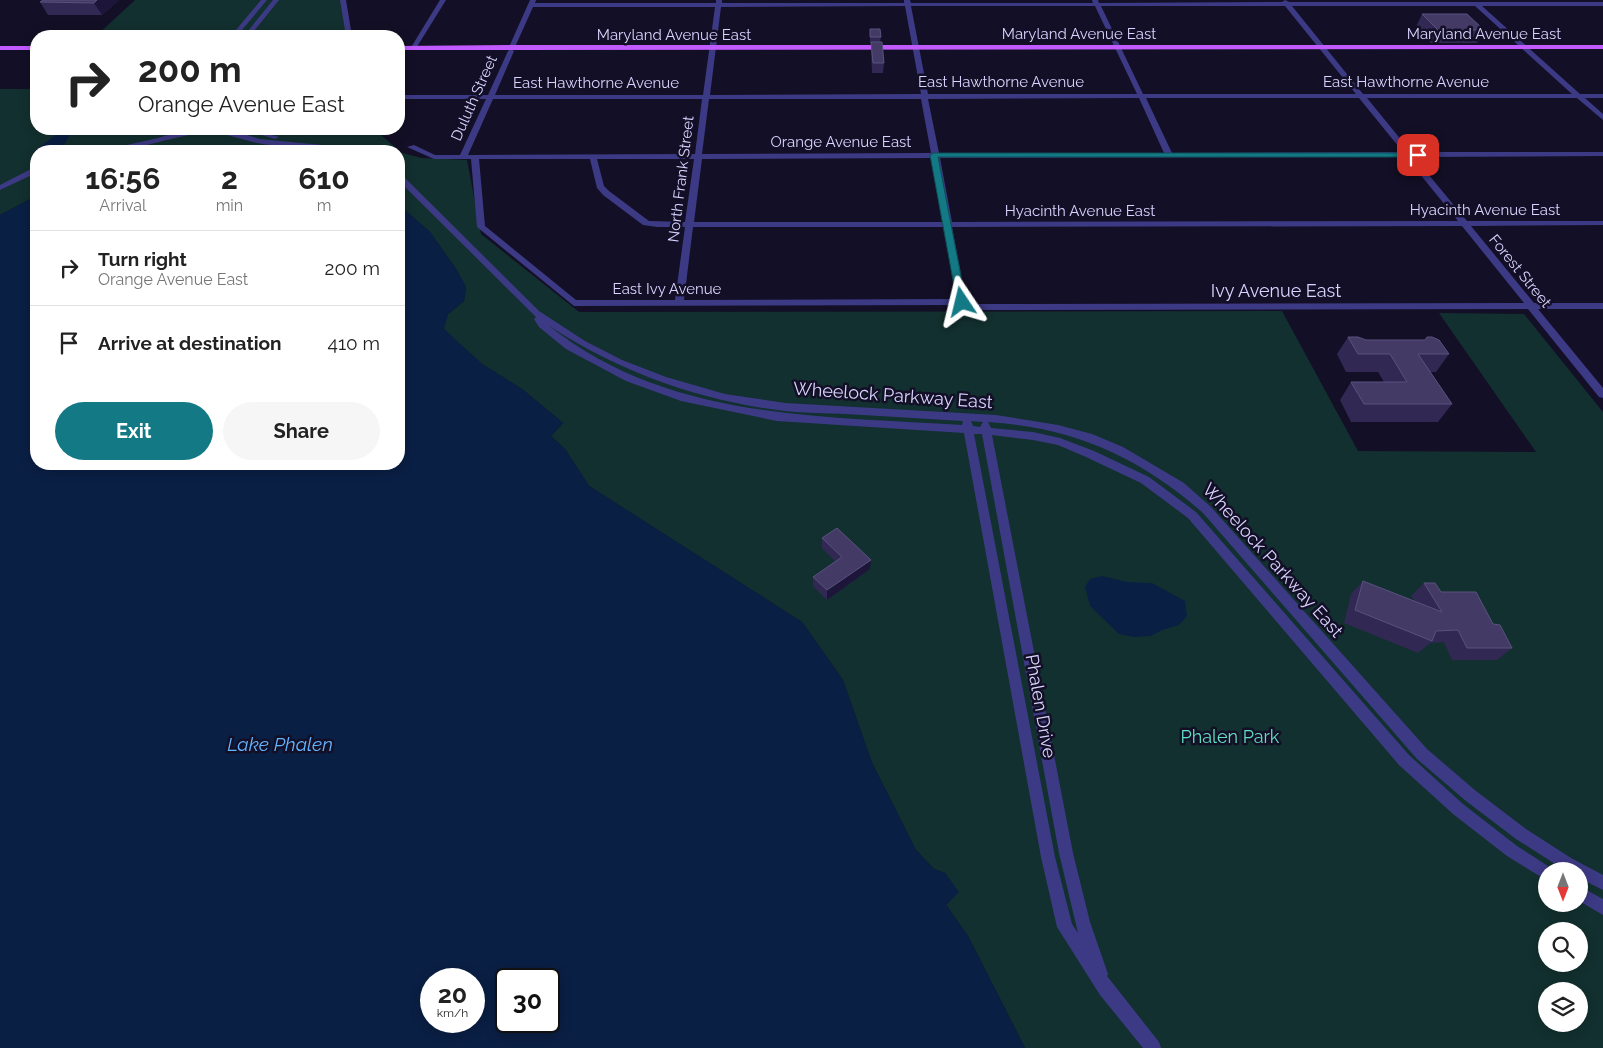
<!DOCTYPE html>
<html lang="en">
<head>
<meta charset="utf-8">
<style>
  :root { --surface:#fff; --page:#f6f6f6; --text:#222; --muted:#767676; --line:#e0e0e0; --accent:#137a85 }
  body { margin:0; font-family:Raleway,sans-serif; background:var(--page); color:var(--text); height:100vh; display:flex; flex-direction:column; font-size:19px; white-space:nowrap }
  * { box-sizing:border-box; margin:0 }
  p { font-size:16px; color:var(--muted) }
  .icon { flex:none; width:28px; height:28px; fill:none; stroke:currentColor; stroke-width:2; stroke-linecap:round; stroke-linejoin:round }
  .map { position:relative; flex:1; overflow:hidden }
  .sheet { position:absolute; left:30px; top:145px; width:375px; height:325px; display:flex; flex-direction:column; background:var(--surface); border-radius:20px; box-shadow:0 2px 12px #0003 }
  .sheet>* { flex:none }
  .hud { position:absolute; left:30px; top:30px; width:375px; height:105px; border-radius:20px; box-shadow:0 2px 12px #0003; background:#fff; color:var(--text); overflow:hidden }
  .needle { width:32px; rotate:180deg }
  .controls { position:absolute; left:1538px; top:862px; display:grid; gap:10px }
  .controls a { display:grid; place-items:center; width:50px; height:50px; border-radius:50%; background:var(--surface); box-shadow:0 2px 12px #0003; font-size:25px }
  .speed { position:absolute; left:420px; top:968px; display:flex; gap:10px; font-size:25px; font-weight:700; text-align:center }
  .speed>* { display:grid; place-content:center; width:65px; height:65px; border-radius:50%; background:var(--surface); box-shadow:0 2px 12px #0003; line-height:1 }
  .speed small { font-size:12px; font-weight:400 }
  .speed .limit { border:2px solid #111; border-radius:8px; background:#fff; color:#111 }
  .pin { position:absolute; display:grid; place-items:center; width:42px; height:42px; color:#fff; margin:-21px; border-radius:10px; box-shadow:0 2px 8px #0006 }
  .me { position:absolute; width:55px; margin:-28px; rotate:350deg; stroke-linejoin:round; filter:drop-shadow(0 0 4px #0008) }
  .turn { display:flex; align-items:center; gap:18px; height:105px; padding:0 25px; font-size:22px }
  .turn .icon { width:65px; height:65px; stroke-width:2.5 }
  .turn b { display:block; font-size:35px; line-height:42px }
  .eta { display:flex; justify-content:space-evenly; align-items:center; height:85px; text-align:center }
  .eta b { font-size:30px; font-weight:700; line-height:35px }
  .action { display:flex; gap:10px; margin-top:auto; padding:10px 25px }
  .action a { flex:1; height:58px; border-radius:30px; background:var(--accent); color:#fff; font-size:20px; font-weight:700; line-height:58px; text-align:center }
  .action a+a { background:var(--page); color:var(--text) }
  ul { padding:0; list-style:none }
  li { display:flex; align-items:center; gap:15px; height:75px; padding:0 25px; border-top:1px solid var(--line) }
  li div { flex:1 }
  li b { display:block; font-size:19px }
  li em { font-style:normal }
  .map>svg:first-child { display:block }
  .green { fill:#12302f; fill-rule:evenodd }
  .water { fill:#0a1f44; fill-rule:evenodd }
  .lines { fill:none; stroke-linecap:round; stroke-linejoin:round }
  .minor { fill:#3d3a85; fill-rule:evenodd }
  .major { fill:#c25bff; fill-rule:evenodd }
  .wall { fill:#312854 }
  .shaded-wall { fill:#1d163a }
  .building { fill:#433a66; stroke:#5a527e }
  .route { fill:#137a85; stroke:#0c4f56 }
  .labels { text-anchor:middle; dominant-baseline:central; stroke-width:5; stroke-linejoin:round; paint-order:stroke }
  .far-street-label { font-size:15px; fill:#d9d4ff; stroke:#130f26 }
  .street-label { font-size:18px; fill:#d9d4ff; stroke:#130f26 }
  .park-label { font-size:18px; fill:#5fe0c0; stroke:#130f26 }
  .water-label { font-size:19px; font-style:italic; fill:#62b6ff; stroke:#130f26 }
</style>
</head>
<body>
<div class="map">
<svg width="1603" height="1048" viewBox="0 0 1603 1048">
  <rect width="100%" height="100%" fill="#130f26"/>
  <g class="green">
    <polygon points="135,0 341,0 350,36 96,36"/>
    <path d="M0 89H36V129H374L402 153 422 158 467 160 481 234 579 312 1282 311 1358 451 1536 452 1439 313 1524 314 1603 412V1048H1025L968 936 946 905 958 892 945 873 934 869 916 850 872 763 843 680 802 622 589 486 565 449 551 436 563 423 522 389 482 364 443 329 448 314 464 301 466 287 456 269 430 232 399 205V151H36V196L0 215ZM1546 871H1579V904H1546ZM1546 931H1579V964H1546ZM1546 991H1579V1024H1546Z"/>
  </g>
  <g class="water">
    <polygon points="64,129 73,129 64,145 49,151 36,151 36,153 34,151"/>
    <path d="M36 196V464H399V205L430 232 456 269 466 287 464 301 448 314 444 329 482 364 522 389 563 423 551 436 565 449 589 486 802 622 843 680 872 763 916 850 934 869 945 873 959 892 946 905 968 936 1025 1048H0V215ZM431 979H474V1021H431ZM506 979H549V1021H506Z"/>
    <polygon points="1102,576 1127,582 1152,583 1185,601 1187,616 1179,625 1162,630 1151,636 1134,637 1119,634 1090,606 1085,587 1090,579"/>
  </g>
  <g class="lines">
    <g class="minor">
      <polygon points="261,0 267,0 237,36 231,36"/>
      <polygon points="273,0 279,0 250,36 244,36"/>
      <polygon points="340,0 346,0 352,36 346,36"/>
      <polygon points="440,0 446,0 415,50 411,50 410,49"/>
      <path d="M530 0H536L535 3H716V0H722V3H904V0H910L911 3H1093L1092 0H1098L1099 3 1282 2 1285 0 1289 2H1603V6H1482L1580 94H1603V98H1585L1603 114V120L1577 98H1367L1411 152H1603V156L1414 157 1467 221H1603V225L1471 226 1534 303H1603V309H1538L1603 388V398L1599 397 1528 309 976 310 961 305 574 306 477 227 471 159H434L407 147 414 145 435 155H460L486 99H399V95H488L508 51 511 49 514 51 495 95H703L715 7H533L515 47 510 48 509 47ZM905 6 921 94 710 95 721 7ZM911 6H1095L1137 94H928ZM1101 6H1285L1356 94H1143ZM1292 6H1475L1572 94H1363ZM1139 98 1164 153H939L928 99ZM1146 98H1359L1403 152 1172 153ZM493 99H702L695 154 468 155ZM709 99H921L931 153 702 154ZM1406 157 1458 221 952 222 940 158ZM932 158 943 222H694L702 159ZM479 159H590L597 188 603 195 643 225 657 227H685L675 300H576L485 226ZM597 159H694L685 222 649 221 609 191 604 186ZM1462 226 1524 303 977 304 966 300 952 227ZM693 227H944L957 299 684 300Z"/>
      <path d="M187 129H227L260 139 322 145 345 151C330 152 314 149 299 147 285 146 271 146 257 143 240 139 226 133 209 133 172 134 137 153 100 151L158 138Z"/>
      <polygon points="241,129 252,129 279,137 275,139"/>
      <polygon points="33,168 36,168 36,173 0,190 0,185"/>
      <path d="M399 175H402L539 311 585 341 622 360 666 377 725 394 785 403 996 415 1058 425 1092 434 1123 447 1184 483 1211 507 1427 749 1476 791 1526 829 1571 858 1603 875V890L1579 878V871H1566L1516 839 1466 801 1417 759 1203 513C1140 457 1073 427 988 422L991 428 1033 432 1060 438 1094 451 1149 477 1196 512 1409 755 1463 804 1517 846 1551 868 1553 871H1546V880L1507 856 1453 814 1399 765 1188 518 1141 483 1086 457 1058 445 1033 440 992 435 1073 853 1090 922 1108 974 1107 976 1159 1042 1161 1048H1143L1100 995 1057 927 1041 857 964 433 777 421 681 401 626 381 566 349 539 327 534 319 536 317 399 181ZM548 325C619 372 700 401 785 411 805 413 825 413 846 414 885 416 924 419 963 421L962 425C819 416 666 420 548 325ZM971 421 983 422 980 427 973 426ZM974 434H982L1059 853 1078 933 1072 924 1055 857Z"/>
      <polygon points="1579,886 1603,899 1603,915 1579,901"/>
    </g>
    <g class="major">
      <polygon points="512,45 1603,45 1603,49 399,50 399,46"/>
      <rect x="0" y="46" width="36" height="4"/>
    </g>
  </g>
  <g class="wall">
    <polygon points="119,0 102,15 48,15 40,2"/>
    <polygon points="1422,14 1484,30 1477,43 1431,43 1416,27"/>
    <polygon points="870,29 881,37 880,42 884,63 883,73 872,73 871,51 871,43 870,43"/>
    <polygon points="1348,337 1449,354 1436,372 1430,372 1452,404 1438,422 1351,422 1340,400 1351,382 1384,382 1378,372 1346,372 1337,354"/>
    <polygon points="822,538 870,569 827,600 813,586 813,577 835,561 822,548"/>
    <polygon points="1363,581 1415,601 1411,596 1424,583 1441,592 1493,624 1512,648 1497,660 1452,660 1444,642 1430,643 1418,653 1344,623 1351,594"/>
  </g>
  <g class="shaded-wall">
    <polygon points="97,0 119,0 102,15 94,3"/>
    <polygon points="871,560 870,569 827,600 827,590"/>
  </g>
  <g class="building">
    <polygon points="43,0 97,0 94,3 40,2"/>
    <polygon points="1422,14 1467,14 1484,30 1438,30"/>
    <polygon points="870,29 880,29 881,37 870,37"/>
    <polygon points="871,42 882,42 884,63 873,63"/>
    <polygon points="1348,337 1358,337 1366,340 1425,340 1427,337 1432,337 1439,340 1449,354 1418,354 1452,404 1364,404 1351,382 1407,382 1390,354 1358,354"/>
    <polygon points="837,528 871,560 827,590 813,577 842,557 822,538"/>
    <polygon points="1363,581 1442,612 1424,583 1435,583 1441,592 1476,592 1493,624 1500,625 1512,648 1467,648 1458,630 1436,631 1432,641 1355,610"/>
  </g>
  <polygon class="route" points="934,153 1418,153 1422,155 1418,157 938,157 966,302 962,305 957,302 930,155"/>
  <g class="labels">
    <g class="far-street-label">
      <text x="1079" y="34">Maryland Avenue East</text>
      <text x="1484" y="34">Maryland Avenue East</text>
      <text x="674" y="35">Maryland Avenue East</text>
      <text x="1001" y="82">East Hawthorne Avenue</text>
      <text x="1406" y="82">East Hawthorne Avenue</text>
      <text x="596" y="83">East Hawthorne Avenue</text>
      <text transform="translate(474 98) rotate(-66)">Duluth Street</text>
      <text x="841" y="142">Orange Avenue East</text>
      <text transform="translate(681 179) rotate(-83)">North Frank Street</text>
      <text x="1485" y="210">Hyacinth Avenue East</text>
      <text x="1080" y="211">Hyacinth Avenue East</text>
      <text transform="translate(1520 271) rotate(51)">Forest Street</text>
      <text x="667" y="289">East Ivy Avenue</text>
    </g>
    <g class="street-label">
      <text x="1276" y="290">Ivy Avenue East</text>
      <text transform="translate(893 395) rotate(4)">Wheelock Parkway East</text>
      <text transform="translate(1273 560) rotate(48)">Wheelock Parkway East</text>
      <text transform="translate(1041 706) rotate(80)">Phalen Drive</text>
    </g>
    <g class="park-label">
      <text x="1230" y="736">Phalen Park</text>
    </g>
    <g class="water-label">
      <text x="280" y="744">Lake Phalen</text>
    </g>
  </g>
</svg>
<div class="controls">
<a><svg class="needle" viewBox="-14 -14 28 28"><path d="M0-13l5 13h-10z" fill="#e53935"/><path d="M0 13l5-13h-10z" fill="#767676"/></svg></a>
<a><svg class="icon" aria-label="search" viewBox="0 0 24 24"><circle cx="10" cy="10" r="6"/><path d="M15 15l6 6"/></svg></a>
<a><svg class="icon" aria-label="layers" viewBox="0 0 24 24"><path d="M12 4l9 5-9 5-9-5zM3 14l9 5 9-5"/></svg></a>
</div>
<div class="speed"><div>20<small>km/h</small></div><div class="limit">30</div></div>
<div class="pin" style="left:1418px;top:155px;background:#d93025"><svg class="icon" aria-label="arrive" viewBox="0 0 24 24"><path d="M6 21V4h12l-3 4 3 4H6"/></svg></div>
<svg class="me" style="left:962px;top:302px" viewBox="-20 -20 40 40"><path d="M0-17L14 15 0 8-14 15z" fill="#137a85" stroke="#fff" stroke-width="4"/></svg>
<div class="hud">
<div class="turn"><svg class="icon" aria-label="right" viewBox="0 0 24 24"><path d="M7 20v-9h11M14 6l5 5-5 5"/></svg><div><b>200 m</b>Orange Avenue East</div></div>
</div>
<section class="sheet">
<div class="eta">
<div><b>16:56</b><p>Arrival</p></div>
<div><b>2</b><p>min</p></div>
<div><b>610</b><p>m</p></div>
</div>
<ul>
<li><svg class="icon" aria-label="right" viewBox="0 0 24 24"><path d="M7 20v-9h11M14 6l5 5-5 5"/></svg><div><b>Turn right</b><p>Orange Avenue East</p></div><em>200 m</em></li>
<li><svg class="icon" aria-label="arrive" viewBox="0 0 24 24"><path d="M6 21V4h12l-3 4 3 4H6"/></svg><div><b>Arrive at destination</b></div><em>410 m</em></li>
</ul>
<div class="action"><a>Exit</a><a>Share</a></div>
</section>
</div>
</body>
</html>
